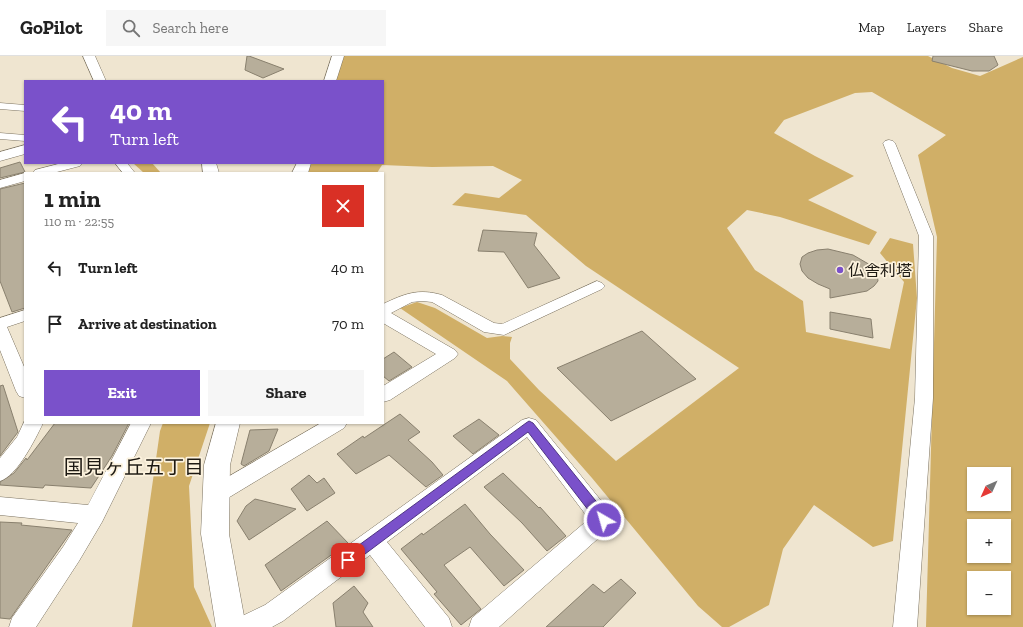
<!DOCTYPE html>
<html lang="en">
<head>
<meta charset="utf-8">
<style>
  :root { --surface:#fff; --page:#f6f6f6; --text:#222; --muted:#767676; --line:#e0e0e0; --accent:#7a51ca }
  body { margin:0; font-family:"Zilla Slab","Noto Sans JP",serif; background:var(--page); color:var(--text); height:100vh; display:flex; flex-direction:column; font-size:15px; white-space:nowrap }
  * { box-sizing:border-box; margin:0 }
  p { font-size:13px; color:var(--muted) }
  .icon { flex:none; width:22px; height:22px; fill:none; stroke:currentColor; stroke-width:2; stroke-linecap:round; stroke-linejoin:round }
  .map { position:relative; flex:1; overflow:hidden }
  .side { position:absolute; left:24px; top:116px; width:360px; height:252px; display:flex; flex-direction:column; background:var(--surface); border-radius:0px; box-shadow:0 1px 3px #0004 }
  .side>* { flex:none }
  .guide { position:absolute; left:24px; top:24px; width:360px; height:84px; border-radius:0px; box-shadow:0 1px 3px #0004; background:#7a51ca; color:#fff; overflow:hidden }
  .needle { width:26px; rotate:225deg }
  .fabs { position:absolute; left:967px; top:411px; display:grid; gap:8px }
  .fabs a { display:grid; place-items:center; width:44px; height:44px; border-radius:0px; background:var(--surface); box-shadow:0 1px 3px #0004; font-size:20px }
  .pin { position:absolute; display:grid; place-items:center; width:34px; height:34px; color:#fff; margin:-17px; border-radius:8px; box-shadow:0 2px 6px #0006 }
  .me { position:absolute; width:44px; margin:-22px; rotate:322deg; stroke-linejoin:round; filter:drop-shadow(0 0 3px #0008) }
  .turn { display:flex; align-items:center; gap:14px; height:84px; padding:0 20px; font-size:18px }
  .turn .icon { width:52px; height:52px; stroke-width:2.5 }
  .turn b { display:block; font-size:28px; line-height:34px }
  .round { display:grid; place-items:center; flex:none; width:42px; height:42px; border-radius:0px; background:var(--page) }
  .head { display:flex; align-items:center; justify-content:space-between; height:68px; padding:0 20px }
  h1 { font-size:24px; font-weight:700; line-height:30px }
  .cta { display:flex; gap:8px; margin-top:auto; padding:8px 20px }
  .cta a { flex:1; height:46px; border-radius:0px; background:var(--accent); color:#fff; font-size:16px; font-weight:700; line-height:46px; text-align:center }
  .cta a+a { background:var(--page); color:var(--text) }
  ul { padding:0; list-style:none }
  li { display:flex; align-items:center; gap:12px; height:56px; padding:0 20px }
  li div { flex:1 }
  li b { display:block; font-size:15px }
  li em { font-style:normal }
  header { display:flex; align-items:center; gap:24px; box-sizing:border-box; height:56px; padding:0 20px; background:var(--surface); border-bottom:1px solid var(--line) }
  header strong { font-size:19px }
  nav { display:flex; gap:22px; margin-inline-start:auto; font-size:14px }
  .search { width:280px; height:36px; background:var(--page); display:flex; align-items:center; gap:10px; box-sizing:border-box; padding:0 14px; border-radius:0px; color:var(--muted); font-size:15px }
  .map>svg:first-child { display:block }
  .forest { fill:#d0af67; fill-rule:evenodd }
  .building { fill:#b7ae9a; stroke:#89806e }
  .lines { fill:none; stroke-linecap:round; stroke-linejoin:round }
  .minor-casing { stroke:#7c7361; stroke-width:1 }
  .tertiary-casing { stroke:#7c7361; stroke-width:1 }
  .minor { fill:#fff; fill-rule:evenodd }
  .tertiary { fill:#fff; fill-rule:evenodd }
  .route { fill:#7a51ca; stroke:#4f3583 }
  .poi-dot { fill:#7a51ca; stroke:#fcf2dd; stroke-width:1.5 }
  .labels { text-anchor:middle; dominant-baseline:central; stroke-width:3.5; stroke-linejoin:round; paint-order:stroke }
  .poi-label { font-size:16px; fill:#1d1912; stroke:#fcf2dd; text-anchor:start }
  .near-neighbourhood-label { font-size:20px; fill:#1d1912; stroke:#fcf2dd }
</style>
</head>
<body>
<header>
<strong>GoPilot</strong>
<div class="search"><svg class="icon" aria-label="search" viewBox="0 0 24 24"><circle cx="10" cy="10" r="6"/><path d="M15 15l6 6"/></svg>Search here</div>
<nav><a>Map</a><a>Layers</a><a>Share</a></nav>
</header>
<div class="map">
<svg width="1023" height="571" viewBox="0 0 1023 571">
  <rect width="100%" height="100%" fill="#efe5d0"/>
  <g class="forest">
    <path d="M344 0H928L952 12 980 20 1023 1V571H926L937 181 918 99 946 79 872 36 855 37 784 64 774 77 815 100 854 120 808 144 877 176 869 189 780 161 747 154 727 172 755 214 803 245 806 276 890 293 904 226 880 197 890 182 913 188 917 242 893 485 873 491 814 449 783 493 769 549 729 571H722L698 550 592 422 507 325 400 252 417 246 435 252 487 282 502 280 512 281 510 287V303L539 334 616 405 739 312 586 210 526 159 452 149 465 137 499 142 522 124 493 110 432 111 382 109 377 117H307L311 107H383V25H336ZM974 418H1004V448H974ZM974 470H1004V500H974ZM974 522H1004V552H974Z"/>
    <polygon points="133,107 152,107 161,117 144,117"/>
    <polygon points="163,367 210,367 189,430 194,531 212,571 132,571 160,375"/>
  </g>
  <g class="building">
    <polygon points="247,0 249,0 284,13 263,22 245,14"/>
    <polygon points="933,0 994,0 998,9 989,15 972,15 932,5"/>
    <polygon points="20,106 25,116 0,122 0,112"/>
    <polygon points="25,127 25,252 12,256 0,225 0,133"/>
    <polygon points="483,174 537,177 534,189 560,222 528,232 504,196 478,195"/>
    <polygon points="828,193 853,199 872,210 877,218 878,225 874,230 867,235 830,242 830,233 818,228 808,222 802,215 800,208 802,201 808,197 817,194"/>
    <polygon points="830,256 871,263 873,282 830,273"/>
    <polygon points="642,275 696,323 611,365 557,312"/>
    <polygon points="394,296 412,311 389,325 383,320 383,303"/>
    <polygon points="3,329 18,376 0,400 0,330"/>
    <polygon points="400,358 420,376 408,384 432,406 443,419 426,431 389,399 356,418 337,398 363,380 364,382"/>
    <polygon points="479,363 499,379 473,398 453,380"/>
    <polygon points="55,367 129,367 112,400 91,432 45,429 43,432 0,429 0,426 14,417 26,402 27,404"/>
    <polygon points="278,373 269,395 244,410 241,408 250,374"/>
    <polygon points="503,417 539,452 540,451 566,480 547,495 522,467 484,431"/>
    <polygon points="309,419 317,427 324,422 335,437 307,455 291,433"/>
    <polygon points="255,443 296,453 249,484 237,465 246,450"/>
    <polygon points="465,448 490,478 524,514 504,530 470,491 444,509 481,553 461,569 434,538 437,536 401,493 422,477 423,479"/>
    <polygon points="327,465 348,487 281,535 265,509"/>
    <polygon points="0,466 22,467 21,469 72,474 10,563 0,562"/>
    <polygon points="621,523 636,537 603,571 546,571 593,528 604,537"/>
    <polygon points="354,530 368,547 363,556 373,571 336,571 333,547"/>
  </g>
  <g class="lines">
    <g class="minor-casing">
      <g id="minor">
        <polygon points="0,47 25,49 25,55 0,53"/>
        <polygon points="0,77 25,79 25,85 0,83"/>
        <polygon points="889,84 893,85 895,87 933,180 933,342 917,571 893,571 915,342 919,180 883,87 885,85"/>
        <polygon points="62,107 82,107 80,110 53,117 33,117 35,114"/>
        <polygon points="115,107 127,107 135,117 123,117"/>
        <polygon points="25,117 25,125 0,132 0,124"/>
        <path d="M597 225 602 227 605 230 602 233 504 279 484 276 432 246 422 245 412 246 391 257 455 294 458 298 455 302 390 344 383 346V330L436 298 383 267V248C404 238 418 232 442 239L494 267 502 268Z"/>
        <polygon points="25,254 25,265 7,271 25,313 25,342 19,340 16,335 0,294 0,262"/>
        <polygon points="529,362 536,364 611,457 614,464 611,471 499,571 469,571 472,562 589,463 527,381 387,486 449,562 452,571 425,571 370,499 283,565 272,571 235,571 238,562 265,549 522,364"/>
        <path d="M25 364V367H43C35 384 17 420 0 425V402L17 381Z"/>
        <polygon points="131,367 151,367 102,466 79,505 36,571 9,571 12,562 63,491 78,467 0,459 0,441 88,449"/>
        <polygon points="321,367 347,367 344,372 223,445 215,448 207,445 204,439 207,433"/>
      </g>
    </g>
    <g class="tertiary-casing">
      <g id="tertiary">
        <polygon points="83,0 95,0 106,25 94,25"/>
        <polygon points="332,0 344,0 336,25 324,25"/>
        <polygon points="25,89 25,98 0,105 0,96"/>
        <polygon points="202,107 216,107 219,117 203,117"/>
        <polygon points="297,107 311,107 308,117 292,117"/>
        <polygon points="216,367 240,367 230,409 229,478 246,571 216,571 201,478 204,409"/>
      </g>
    </g>
    <use href="#minor" class="minor"/>
    <use href="#tertiary" class="tertiary"/>
  </g>
  <polygon class="route" points="529,365 533,367 608,460 609,464 608,468 604,469 599,468 528,376 353,507 348,509 344,507 342,504 344,500 526,367"/>
  <circle class="poi-dot" cx="840" cy="214" r="4"/>
  <g class="labels">
    <g class="poi-label">
      <text x="848" y="214">仏舎利塔</text>
    </g>
    <g class="near-neighbourhood-label">
      <text x="134" y="411">国見ヶ丘五丁目</text>
    </g>
  </g>
</svg>
<div class="fabs">
<a><svg class="needle" viewBox="-14 -14 28 28"><path d="M0-13l5 13h-10z" fill="#e53935"/><path d="M0 13l5-13h-10z" fill="#767676"/></svg></a>
<a>+</a>
<a>−</a>
</div>
<div class="pin" style="left:348px;top:504px;background:#d93025"><svg class="icon" aria-label="arrive" viewBox="0 0 24 24"><path d="M6 21V4h12l-3 4 3 4H6"/></svg></div>
<svg class="me" style="left:604px;top:464px" viewBox="-20 -20 40 40"><circle r="17" fill="#7a51ca" stroke="#fff" stroke-width="3"/><path d="M0-11L8 9 0 5-8 9z" fill="#fff"/></svg>
<div class="guide">
<div class="turn"><svg class="icon" aria-label="left" viewBox="0 0 24 24"><path d="M17 20v-9H6M10 6l-5 5 5 5"/></svg><div><b>40 m</b>Turn left</div></div>
</div>
<section class="side">
<div class="head"><div><h1>1 min</h1><p>110 m · 22:55</p></div><a class="round" style="background:#d93025;color:#fff"><svg class="icon" aria-label="close" viewBox="0 0 24 24"><path d="M6 6l12 12M18 6L6 18"/></svg></a></div>
<ul>
<li><svg class="icon" aria-label="left" viewBox="0 0 24 24"><path d="M17 20v-9H6M10 6l-5 5 5 5"/></svg><div><b>Turn left</b></div><em>40 m</em></li>
<li><svg class="icon" aria-label="arrive" viewBox="0 0 24 24"><path d="M6 21V4h12l-3 4 3 4H6"/></svg><div><b>Arrive at destination</b></div><em>70 m</em></li>
</ul>
<div class="cta"><a>Exit</a><a>Share</a></div>
</section>
</div>
</body>
</html>
